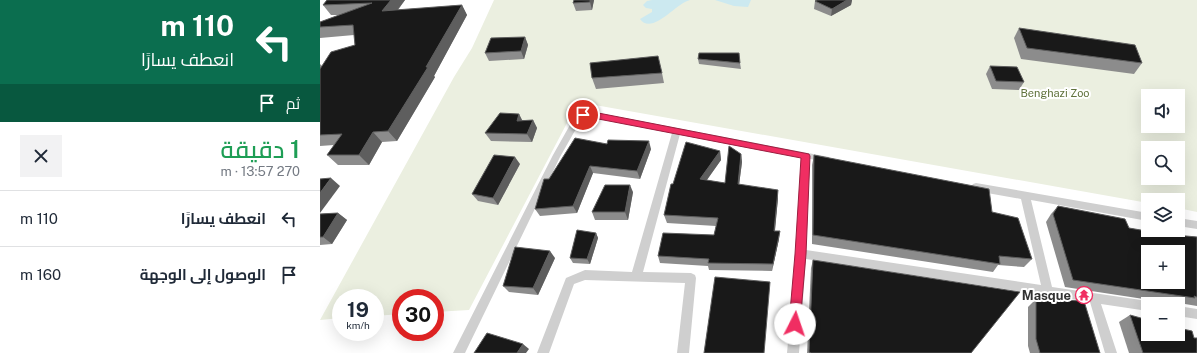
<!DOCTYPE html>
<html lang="ar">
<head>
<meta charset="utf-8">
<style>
  :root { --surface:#fff; --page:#f2f2f3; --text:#1f2937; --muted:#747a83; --line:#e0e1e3 }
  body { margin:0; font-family:"Public Sans",Cairo,sans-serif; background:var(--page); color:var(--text); direction:rtl; height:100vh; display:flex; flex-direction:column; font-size:15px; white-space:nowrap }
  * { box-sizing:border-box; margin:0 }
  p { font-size:13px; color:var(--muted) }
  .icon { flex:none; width:22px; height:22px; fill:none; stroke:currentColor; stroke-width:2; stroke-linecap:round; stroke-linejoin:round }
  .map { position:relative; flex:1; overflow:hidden; direction:ltr }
  .details { display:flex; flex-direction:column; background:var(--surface); width:320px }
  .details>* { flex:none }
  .guide { background:#0b6e4f; color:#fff; overflow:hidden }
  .tools { position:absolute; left:821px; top:89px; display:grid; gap:8px }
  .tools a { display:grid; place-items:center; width:44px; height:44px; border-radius:0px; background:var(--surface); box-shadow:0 4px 16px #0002; font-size:20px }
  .speed { position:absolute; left:12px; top:289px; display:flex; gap:8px; font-size:20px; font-weight:700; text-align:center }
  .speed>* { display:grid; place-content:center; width:52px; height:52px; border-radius:50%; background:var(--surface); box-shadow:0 4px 16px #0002; line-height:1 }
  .speed small { font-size:10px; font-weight:400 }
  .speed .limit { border:6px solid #d22; background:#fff; color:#111 }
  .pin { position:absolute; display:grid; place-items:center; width:34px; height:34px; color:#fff; margin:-17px; border:2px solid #fff; border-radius:50%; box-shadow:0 1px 4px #0007 }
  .me { position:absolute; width:44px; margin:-22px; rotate:4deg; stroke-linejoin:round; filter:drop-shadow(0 0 3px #0008) }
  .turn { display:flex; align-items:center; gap:14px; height:84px; padding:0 20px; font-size:18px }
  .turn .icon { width:52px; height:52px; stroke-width:2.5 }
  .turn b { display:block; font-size:28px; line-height:34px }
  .then { display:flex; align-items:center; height:38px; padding:0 20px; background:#0003; gap:8px; font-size:15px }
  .round { display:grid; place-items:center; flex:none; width:42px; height:42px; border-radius:0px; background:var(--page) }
  .overview { display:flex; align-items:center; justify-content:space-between; height:68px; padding:0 20px }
  h1 { font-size:24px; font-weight:600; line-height:30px; color:#1e9e55 }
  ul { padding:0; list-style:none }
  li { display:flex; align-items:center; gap:12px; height:56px; padding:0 20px; border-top:1px solid var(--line) }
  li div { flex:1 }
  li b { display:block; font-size:15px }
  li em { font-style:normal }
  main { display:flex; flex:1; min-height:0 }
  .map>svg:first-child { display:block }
  .green { fill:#ebefe0; fill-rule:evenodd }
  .water { fill:#cce9f0 }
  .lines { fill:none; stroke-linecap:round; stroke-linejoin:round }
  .street { fill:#cfcfcf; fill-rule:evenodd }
  .wall { fill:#8c8c8c }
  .shaded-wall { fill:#5e5e5e }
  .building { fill:#191919; stroke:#5e5e5e; fill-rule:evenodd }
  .route { fill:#f02e62; stroke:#9c1e40 }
  .labels { text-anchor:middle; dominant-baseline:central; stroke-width:4; stroke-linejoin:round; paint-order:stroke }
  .park-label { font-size:11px; fill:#60723c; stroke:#fff }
  .near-poi-label { font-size:13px; font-weight:bold; fill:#323232; stroke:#fff; text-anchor:end }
</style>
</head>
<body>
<main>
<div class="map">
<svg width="877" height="353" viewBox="0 0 877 353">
  <rect width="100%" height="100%" fill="#fff"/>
  <path class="green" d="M174 0H877V212L858 208V200H828V203L258 102 149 310 115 312V298H81V314L55 316V298H21V318L0 320 134 77 152 48ZM828 96H858V126H828ZM828 148H858V178H828Z"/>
  <g class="water">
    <path d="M332 0H370C356 3 332 36 320 19L332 12V9L326 8 323 5 327 1Z"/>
    <polygon points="395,0 431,0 428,7 414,6"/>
  </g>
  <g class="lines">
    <g class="street">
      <polygon points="268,111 509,157 510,159 509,161 506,162 490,159 486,250 721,285 701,199 656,191 653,190 651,187 653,184 656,183 828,213 828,221 711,200 732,287 828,301 833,304 828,304 828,311 781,304 797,353 785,353 770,302 486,259 479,353 467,353 476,254 482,158 360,134 323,272 371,273 375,275 376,278 369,353 357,353 365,283 265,280 254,284 229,353 217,353 246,278 265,270 312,272 352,133 269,117 261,120 240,157 145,353 133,353 233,155 255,116"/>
      <polygon points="858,218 877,221 877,229 858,226"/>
      <polygon points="858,306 877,309 877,319 858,316"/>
    </g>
  </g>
  <g class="wall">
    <polygon points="7,0 85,0 78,10 142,5 147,15 114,76 115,77 77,141 62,142 49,165 18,165 7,155 14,145 0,146 0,64 2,66 35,45 34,35 0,38 0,22 19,15 11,15 3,5"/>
    <polygon points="254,0 274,0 272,10 256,11 253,3"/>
    <polygon points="497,0 532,0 531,5 511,16 494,9 495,1"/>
    <polygon points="699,28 822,63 814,74 701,59 694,38"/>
    <polygon points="205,37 208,45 204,59 169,61 165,53"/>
    <polygon points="378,59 420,63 421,69 379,64"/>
    <polygon points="670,66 704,82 699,90 672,89 666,74"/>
    <polygon points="342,73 344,83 276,89 272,78"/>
    <polygon points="199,114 202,120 213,120 217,128 212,142 171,141 165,133"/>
    <polygon points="287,144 331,149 320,179 273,173 257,213 220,216 215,209 229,179"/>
    <polygon points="400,151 401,160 387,180 405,183 421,154 422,162 419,185 458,198 455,231 459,239 452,271 389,270 388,266 340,263 338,256 394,235 396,226 347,223 344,215"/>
    <polygon points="494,155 672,212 712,259 704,267 678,265 673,272 492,244 492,165"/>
    <polygon points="200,164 178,205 158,201 152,194"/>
    <polygon points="313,192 308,220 275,220 272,212"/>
    <polygon points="738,206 809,228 844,234 877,237 877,306 865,304 863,305 745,287 726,222 731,214"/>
    <polygon points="18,213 27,220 12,244 0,245 0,214"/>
    <polygon points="276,233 278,238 270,264 253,263 250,258"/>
    <polygon points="235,258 218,295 189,292 183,286"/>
    <polygon points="493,260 651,353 487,353 491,268"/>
    <polygon points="716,299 780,353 710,353 708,346 708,307"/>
    <polygon points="810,315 874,338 877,353 809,353 799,322"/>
  </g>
  <g class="shaded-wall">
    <polygon points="71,0 85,0 69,21 62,11"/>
    <polygon points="270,0 274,0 272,10 270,2"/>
    <polygon points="527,0 532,0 531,5 511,16 512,9"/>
    <polygon points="142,5 147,15 114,76 115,77 77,141 68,131"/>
    <polygon points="205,37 208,45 204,59 201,51"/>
    <polygon points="199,114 203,122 197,121"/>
    <polygon points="213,120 217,128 212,142 207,134"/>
    <polygon points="53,132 62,142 49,165 39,155"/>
    <polygon points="329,141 331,149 320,179 317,171"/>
    <polygon points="400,151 401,160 381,188 380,179"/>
    <polygon points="421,154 422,162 418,193 418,184"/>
    <polygon points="195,157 200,164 178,205 173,198"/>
    <polygon points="270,166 273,173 257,213 253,206"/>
    <polygon points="11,178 20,186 0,213 0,193"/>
    <polygon points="310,185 313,192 308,220 305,212"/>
    <polygon points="458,190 458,198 454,239 454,231"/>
    <polygon points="18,213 27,220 12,244 3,237"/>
    <polygon points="460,231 459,239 452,271 453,264"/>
    <polygon points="276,233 278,238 270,264 267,259"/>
    <polygon points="230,251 235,258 218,295 213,288"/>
    <polygon points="203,344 209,349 206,353 197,353"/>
  </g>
  <g class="building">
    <polygon points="7,0 71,0 62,11 142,5 106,67 108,67 68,131 53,132 39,155 7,155 22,134 0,135 0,69 11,52 35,45 33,25 0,27 0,22 52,3 3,5"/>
    <polygon points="254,0 270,0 270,2 253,3"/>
    <polygon points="497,0 527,0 512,9 495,1"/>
    <polygon points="699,28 815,45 822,63 707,48"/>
    <polygon points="205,37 201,51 165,53 171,38"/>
    <polygon points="379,53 419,53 420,63 378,59"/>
    <polygon points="338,56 342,73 272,78 270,63"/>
    <polygon points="670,66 697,67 704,82 676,81"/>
    <polygon points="180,113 199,114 197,121 213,120 207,134 165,133"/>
    <polygon points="255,138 287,144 288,140 329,141 317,171 270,166 253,206 215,209 224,179 229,179"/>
    <polygon points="366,142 400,151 380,179 405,183 409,146 421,154 418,184 458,190 454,231 460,231 453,264 388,263 389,259 338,256 343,233 394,235 398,218 344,215 351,184 353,184"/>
    <polygon points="174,155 195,157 173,198 152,194"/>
    <polygon points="494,155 669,189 672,212 698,218 712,259 679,256 680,264 493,235"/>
    <polygon points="11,178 0,193 0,179"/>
    <polygon points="285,185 310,185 305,212 272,212"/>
    <path d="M738 206 805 219 809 228 844 234 877 237V297L874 296 875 298 753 280 733 214ZM828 252H858V282H828Z"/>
    <polygon points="18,213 3,237 0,237 0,214"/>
    <polygon points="257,230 276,233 267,259 250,258"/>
    <polygon points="195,247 230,251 213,288 183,286"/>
    <polygon points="493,260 700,292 651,353 491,353 489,352"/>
    <polygon points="395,277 450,282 444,353 384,353"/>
    <polygon points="716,299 764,301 780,353 720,353 716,339"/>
    <polygon points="810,315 828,320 828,334 858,334 858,328 872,331 874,338 877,338 877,353 823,353"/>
    <polygon points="167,333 203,344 197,353 154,353"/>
  </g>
  <polygon class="route" points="268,111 489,154 490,156 486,254 480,324 479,328 475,330 471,328 469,324 475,254 481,158 268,117 260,117 260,113"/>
  <defs>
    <g id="temple-ring" transform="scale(0.9)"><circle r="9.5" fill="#fff" stroke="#f02e62" stroke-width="1.5"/><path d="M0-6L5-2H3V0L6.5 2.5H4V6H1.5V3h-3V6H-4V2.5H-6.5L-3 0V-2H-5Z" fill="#f02e62"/></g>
  </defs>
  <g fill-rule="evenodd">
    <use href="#temple-ring" x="764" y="295"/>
  </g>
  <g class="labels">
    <g class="park-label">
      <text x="735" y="93">Benghazi Zoo</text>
    </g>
    <g class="near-poi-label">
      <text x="751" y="295">Masque</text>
    </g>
  </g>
</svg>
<div class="tools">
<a><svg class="icon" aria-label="sound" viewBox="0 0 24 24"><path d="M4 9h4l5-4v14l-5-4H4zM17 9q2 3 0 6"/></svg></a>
<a><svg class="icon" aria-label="search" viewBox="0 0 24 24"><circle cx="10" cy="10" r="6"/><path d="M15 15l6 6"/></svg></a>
<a><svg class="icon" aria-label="layers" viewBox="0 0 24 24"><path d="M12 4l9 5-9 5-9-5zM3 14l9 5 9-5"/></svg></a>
<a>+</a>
<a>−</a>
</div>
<div class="speed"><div>19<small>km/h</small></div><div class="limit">30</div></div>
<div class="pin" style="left:263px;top:115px;background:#d93025"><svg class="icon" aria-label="arrive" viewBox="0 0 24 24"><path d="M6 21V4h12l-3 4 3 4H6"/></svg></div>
<svg class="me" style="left:475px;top:324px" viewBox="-20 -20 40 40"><circle r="19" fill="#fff"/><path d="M0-13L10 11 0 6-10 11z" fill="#f02e62"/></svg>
</div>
<section class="details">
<div class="guide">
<div class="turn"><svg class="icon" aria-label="left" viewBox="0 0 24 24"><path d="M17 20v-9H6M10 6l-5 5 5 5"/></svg><div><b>110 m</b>انعطف يسارًا</div></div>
<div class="then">ثم<svg class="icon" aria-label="arrive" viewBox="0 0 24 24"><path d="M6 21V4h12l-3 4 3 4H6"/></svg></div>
</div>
<div class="overview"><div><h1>1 دقيقة</h1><p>270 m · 13:57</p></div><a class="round"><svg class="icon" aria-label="close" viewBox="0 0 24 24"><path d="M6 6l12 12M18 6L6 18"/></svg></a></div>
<ul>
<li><svg class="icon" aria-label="left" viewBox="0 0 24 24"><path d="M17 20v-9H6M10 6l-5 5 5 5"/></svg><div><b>انعطف يسارًا</b></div><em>110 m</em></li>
<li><svg class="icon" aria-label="arrive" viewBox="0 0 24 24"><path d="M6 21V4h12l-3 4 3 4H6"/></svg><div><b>الوصول إلى الوجهة</b></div><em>160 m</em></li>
</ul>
</section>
</main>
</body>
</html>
